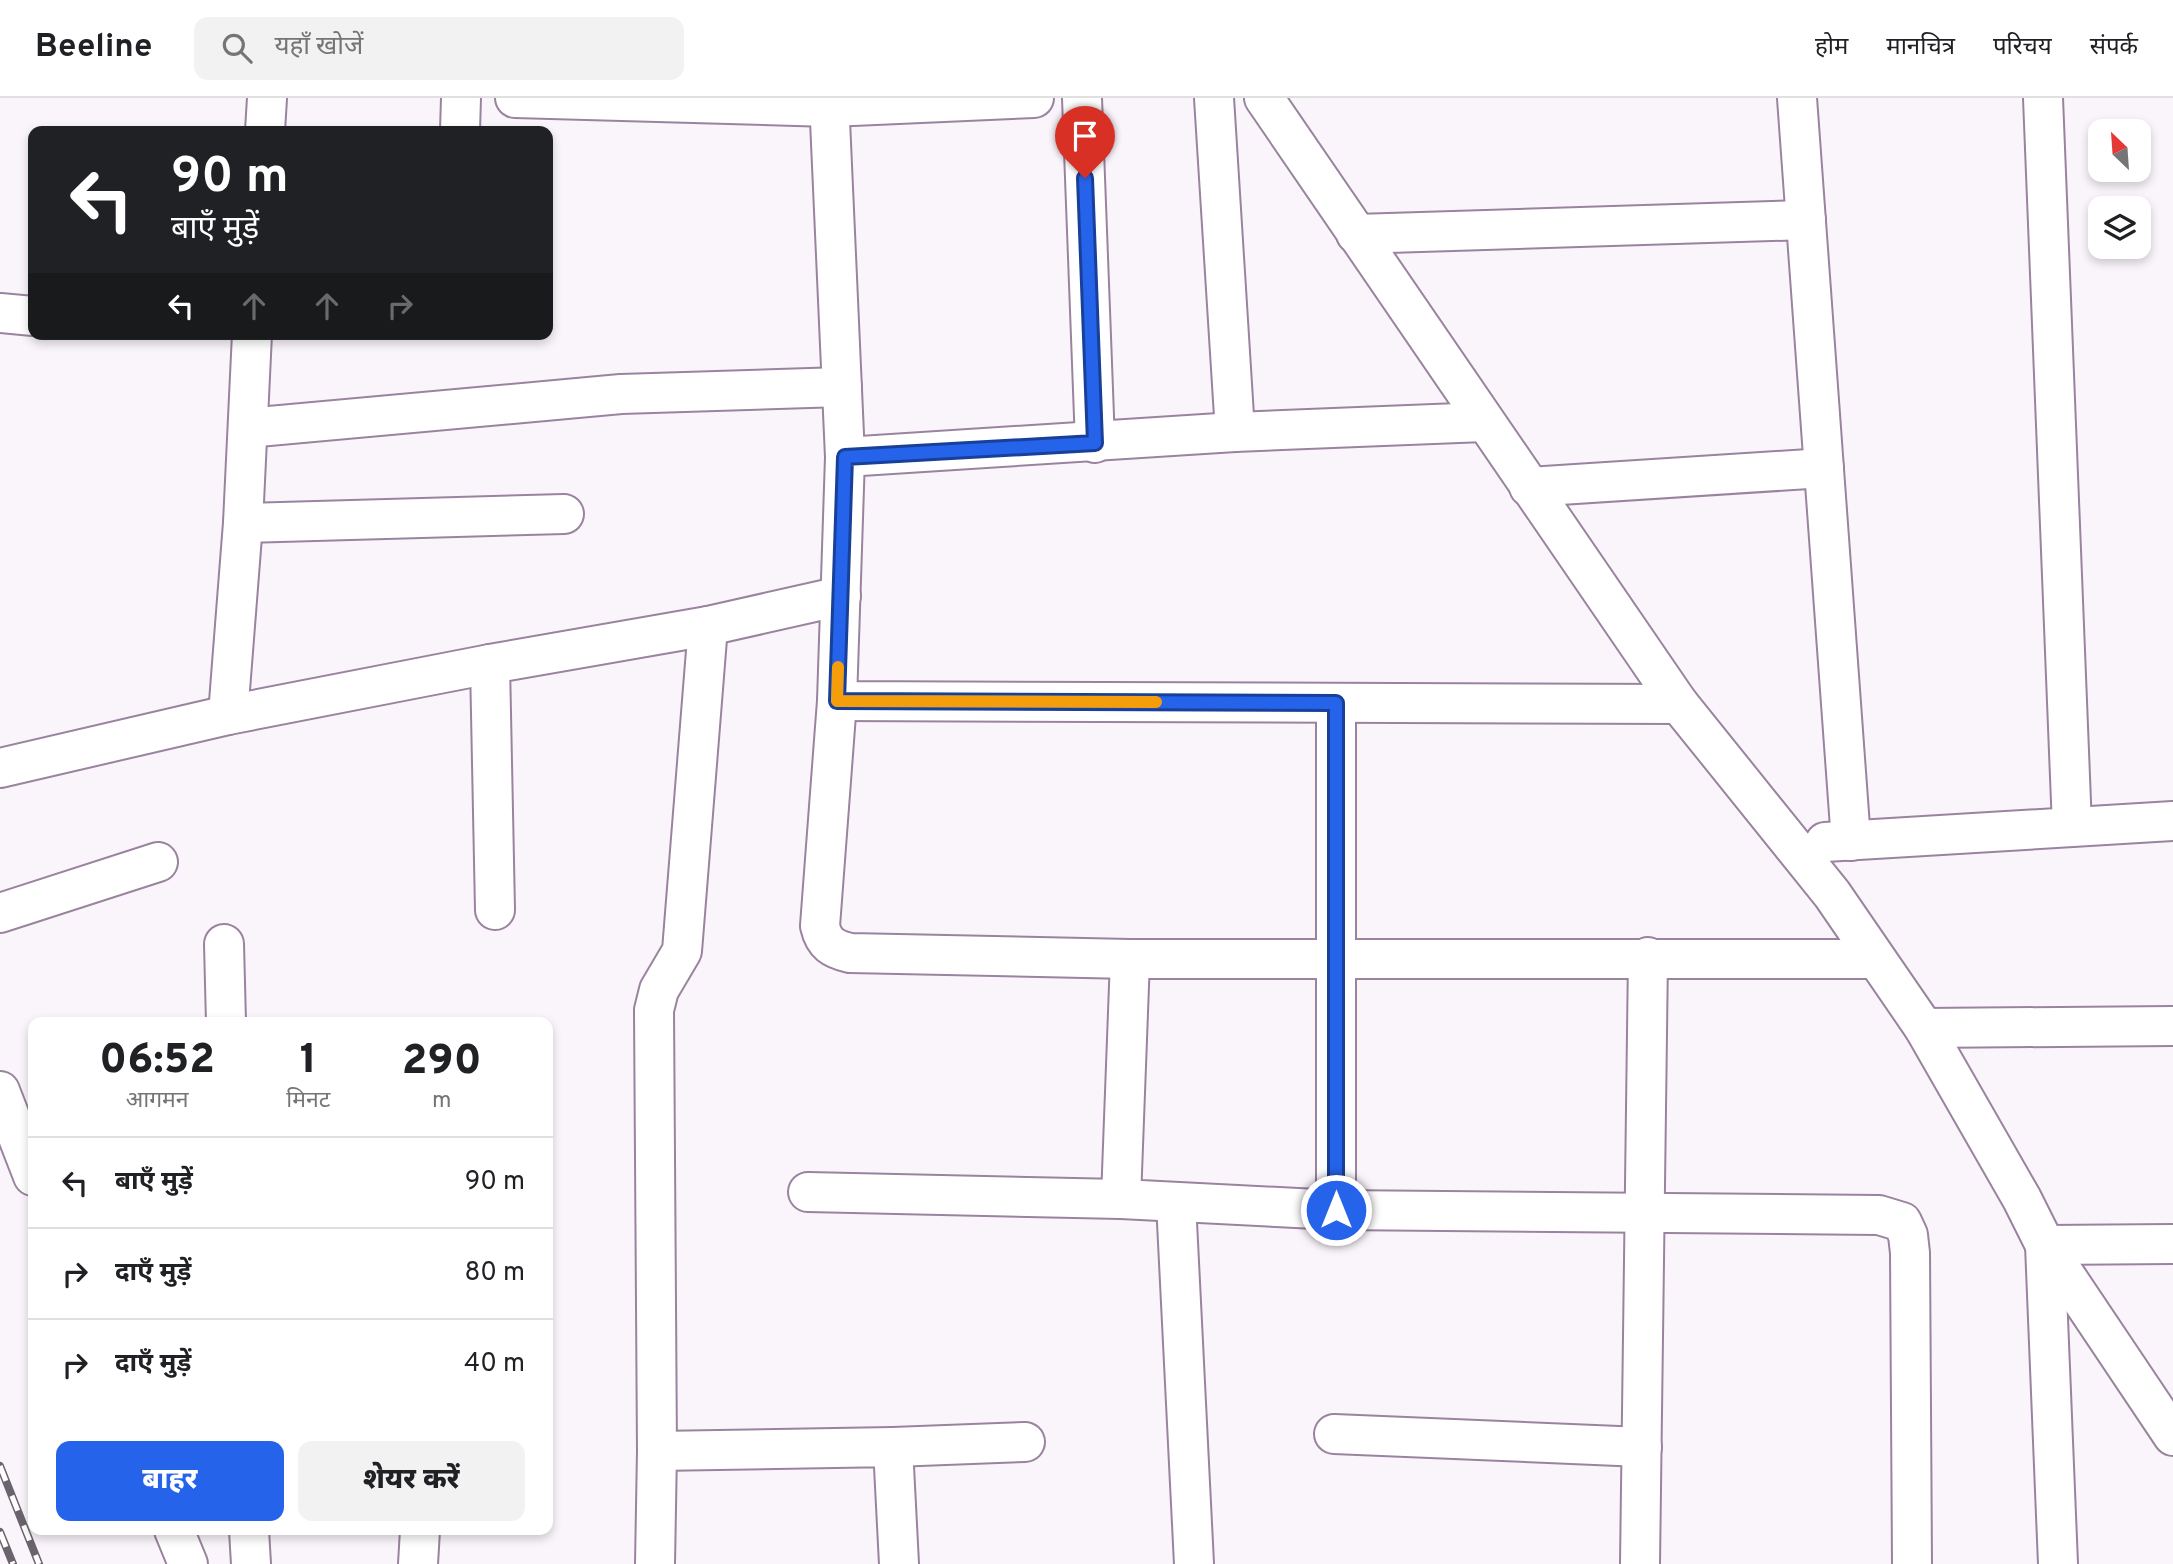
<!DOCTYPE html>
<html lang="hi">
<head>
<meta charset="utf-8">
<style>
  :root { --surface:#fff; --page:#f2f2f2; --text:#202124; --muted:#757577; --line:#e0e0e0; --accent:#2563eb }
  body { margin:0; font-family:Overpass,"Noto Sans Devanagari",sans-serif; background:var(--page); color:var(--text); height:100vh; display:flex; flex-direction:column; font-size:26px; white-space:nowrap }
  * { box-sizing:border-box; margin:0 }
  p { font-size:23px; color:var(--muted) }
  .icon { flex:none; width:38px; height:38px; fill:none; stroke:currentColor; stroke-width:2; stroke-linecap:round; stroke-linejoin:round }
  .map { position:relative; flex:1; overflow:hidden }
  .sheet { position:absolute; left:28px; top:919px; width:525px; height:518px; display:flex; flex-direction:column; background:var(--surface); border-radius:14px; box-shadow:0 4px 10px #0003 }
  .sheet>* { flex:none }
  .banner { position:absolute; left:28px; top:28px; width:525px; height:214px; border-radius:14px; box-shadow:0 4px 10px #0003; background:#202124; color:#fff; overflow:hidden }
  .needle { width:46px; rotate:335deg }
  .buttons { position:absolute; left:2088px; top:21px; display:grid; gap:14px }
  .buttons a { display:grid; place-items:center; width:63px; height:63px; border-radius:14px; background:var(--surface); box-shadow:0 4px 10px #0003; font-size:35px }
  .pin { position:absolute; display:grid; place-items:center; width:60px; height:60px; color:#fff; margin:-72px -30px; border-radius:50% 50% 50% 0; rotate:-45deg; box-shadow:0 0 7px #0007 }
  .pin .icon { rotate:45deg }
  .me { position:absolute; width:77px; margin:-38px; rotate:0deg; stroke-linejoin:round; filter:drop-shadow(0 0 5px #0008) }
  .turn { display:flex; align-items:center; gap:24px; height:147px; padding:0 28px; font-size:32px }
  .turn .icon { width:91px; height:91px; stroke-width:2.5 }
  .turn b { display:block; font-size:49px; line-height:60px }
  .lanes { display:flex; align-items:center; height:66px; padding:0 28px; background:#0003; justify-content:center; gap:35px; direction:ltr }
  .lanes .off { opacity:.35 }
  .eta { display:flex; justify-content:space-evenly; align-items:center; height:119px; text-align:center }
  .eta b { font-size:42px; font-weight:800; line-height:49px }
  .button { display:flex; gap:14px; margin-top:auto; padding:14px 28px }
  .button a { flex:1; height:80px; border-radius:14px; background:var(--accent); color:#fff; font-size:28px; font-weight:800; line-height:80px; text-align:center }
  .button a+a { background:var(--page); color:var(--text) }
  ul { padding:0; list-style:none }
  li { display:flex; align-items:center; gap:21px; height:91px; padding:0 28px; border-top:2px solid var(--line) }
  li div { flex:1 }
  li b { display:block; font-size:26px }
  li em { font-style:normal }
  header { display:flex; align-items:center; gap:42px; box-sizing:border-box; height:98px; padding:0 35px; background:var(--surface); border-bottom:2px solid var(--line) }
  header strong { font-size:33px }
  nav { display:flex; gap:38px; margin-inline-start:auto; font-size:24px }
  .search { width:490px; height:63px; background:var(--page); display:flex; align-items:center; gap:18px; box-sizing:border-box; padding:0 24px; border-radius:14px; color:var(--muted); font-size:26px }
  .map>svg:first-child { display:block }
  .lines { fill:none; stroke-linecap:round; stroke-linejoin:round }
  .minor-casing { stroke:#9a839e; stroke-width:42 }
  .minor { stroke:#fff; stroke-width:38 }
  .rail-casing { stroke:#6b636d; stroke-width:8 }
  .rail { stroke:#fff; stroke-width:5; stroke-dasharray:16; stroke-linecap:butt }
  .route-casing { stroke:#184099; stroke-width:18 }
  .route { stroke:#2563eb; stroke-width:12 }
  .slow { stroke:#f59e0b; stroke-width:12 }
</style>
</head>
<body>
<header>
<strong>Beeline</strong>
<div class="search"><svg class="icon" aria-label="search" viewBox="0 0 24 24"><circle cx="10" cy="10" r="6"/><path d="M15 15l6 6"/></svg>यहाँ खोजें</div>
<nav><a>होम</a><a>मानचित्र</a><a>परिचय</a><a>संपर्क</a></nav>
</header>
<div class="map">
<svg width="2173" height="1466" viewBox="0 0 2173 1466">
  <rect width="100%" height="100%" fill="#faf5fb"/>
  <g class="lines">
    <g class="minor-casing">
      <g id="minor">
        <polyline points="515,0 830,9 1034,0"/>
        <polyline points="829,0 845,359 1235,334 1484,324"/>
        <polyline points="1082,0 1095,345"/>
        <polyline points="1214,0 1235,334"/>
        <polyline points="1264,0 1679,606 1832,796 1924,930 2022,1101 2045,1147 2173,1338"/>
        <polyline points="1797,0 1851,743"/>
        <polyline points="2043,0 2072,729"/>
        <polyline points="265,33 267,0"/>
        <polyline points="460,33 461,0"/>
        <polyline points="1356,136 1806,122"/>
        <polyline points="0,215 33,218"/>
        <polyline points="248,330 621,296 842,289"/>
        <polyline points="845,359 837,603 1679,606"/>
        <polyline points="1529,389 1824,370"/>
        <polyline points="243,425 564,416"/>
        <polyline points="708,528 841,498"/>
        <path d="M837 603 820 828C824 846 833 851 850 855L1130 861H1875"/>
        <polyline points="1336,605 1336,1112"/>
        <polyline points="228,617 243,425 252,236"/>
        <polyline points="0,670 228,617 490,566"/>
        <polyline points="1825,744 2173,723"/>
        <polyline points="495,812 490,566 708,528 682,853 659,892 654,912 657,1353"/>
        <polyline points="0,815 158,764"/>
        <polyline points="224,846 226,924"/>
        <polyline points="1130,861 1121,1101 1336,1112 1879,1117 1902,1124 1908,1137 1910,1155 1912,1466"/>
        <polyline points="1924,930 2173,928"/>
        <polyline points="0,993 33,1078"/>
        <polyline points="808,1094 1121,1101"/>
        <polyline points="1176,1104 1194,1466"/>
        <polyline points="1334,1336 1642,1349"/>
        <polyline points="893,1349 1025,1344"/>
        <polyline points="174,1432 188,1466"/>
        <polyline points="249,1432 251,1466"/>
        <polyline points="418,1466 420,1432"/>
        <polyline points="655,1466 657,1353 893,1349 899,1466"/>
        <polyline points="1640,1466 1648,859"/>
        <polyline points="2058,1466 2045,1147 2173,1146"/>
      </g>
    </g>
    <use href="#minor" class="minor"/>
    <g class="rail-casing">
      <g id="rail">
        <polyline points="0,1368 39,1466"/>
        <polyline points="0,1434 13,1466"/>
      </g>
    </g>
    <use href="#rail" class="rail"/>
  </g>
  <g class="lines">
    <g class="route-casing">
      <polyline id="route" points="1085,80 1095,345 845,359 837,603 1336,605 1336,1112"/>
    </g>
    <use href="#route" class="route"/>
    <polyline class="slow" points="838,569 837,603 1156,604"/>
  </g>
</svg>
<div class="buttons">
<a><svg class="needle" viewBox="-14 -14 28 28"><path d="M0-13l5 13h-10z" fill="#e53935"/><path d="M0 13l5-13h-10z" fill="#757577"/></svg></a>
<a><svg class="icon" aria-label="layers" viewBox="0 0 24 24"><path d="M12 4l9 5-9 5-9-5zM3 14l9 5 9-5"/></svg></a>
</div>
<div class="pin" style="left:1085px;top:80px;background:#d93025"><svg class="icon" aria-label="arrive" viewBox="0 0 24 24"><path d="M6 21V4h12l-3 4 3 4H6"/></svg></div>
<svg class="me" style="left:1336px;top:1112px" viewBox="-20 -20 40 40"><circle r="17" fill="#2563eb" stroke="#fff" stroke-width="3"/><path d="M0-11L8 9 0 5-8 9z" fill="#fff"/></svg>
<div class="banner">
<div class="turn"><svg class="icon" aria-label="left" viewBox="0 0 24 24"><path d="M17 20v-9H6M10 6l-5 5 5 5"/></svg><div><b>90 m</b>बाएँ मुड़ें</div></div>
<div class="lanes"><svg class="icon" aria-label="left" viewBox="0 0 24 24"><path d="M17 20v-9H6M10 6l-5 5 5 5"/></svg><svg class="icon off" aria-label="ahead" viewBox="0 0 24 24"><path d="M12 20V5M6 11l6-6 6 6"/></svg><svg class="icon off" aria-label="ahead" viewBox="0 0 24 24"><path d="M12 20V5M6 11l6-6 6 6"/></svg><svg class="icon off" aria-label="right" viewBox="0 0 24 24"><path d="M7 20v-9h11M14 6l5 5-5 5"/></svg></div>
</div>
<section class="sheet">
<div class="eta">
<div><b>06:52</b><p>आगमन</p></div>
<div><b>1</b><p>मिनट</p></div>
<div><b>290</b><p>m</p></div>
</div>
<ul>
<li><svg class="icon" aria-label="left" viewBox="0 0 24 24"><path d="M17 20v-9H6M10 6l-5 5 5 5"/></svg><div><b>बाएँ मुड़ें</b></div><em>90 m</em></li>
<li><svg class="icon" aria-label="right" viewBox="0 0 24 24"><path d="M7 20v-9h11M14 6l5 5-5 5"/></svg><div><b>दाएँ मुड़ें</b></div><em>80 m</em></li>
<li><svg class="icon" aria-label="right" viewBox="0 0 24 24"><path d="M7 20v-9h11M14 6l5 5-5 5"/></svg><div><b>दाएँ मुड़ें</b></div><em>40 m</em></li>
</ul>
<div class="button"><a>बाहर</a><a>शेयर करें</a></div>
</section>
</div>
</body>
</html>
